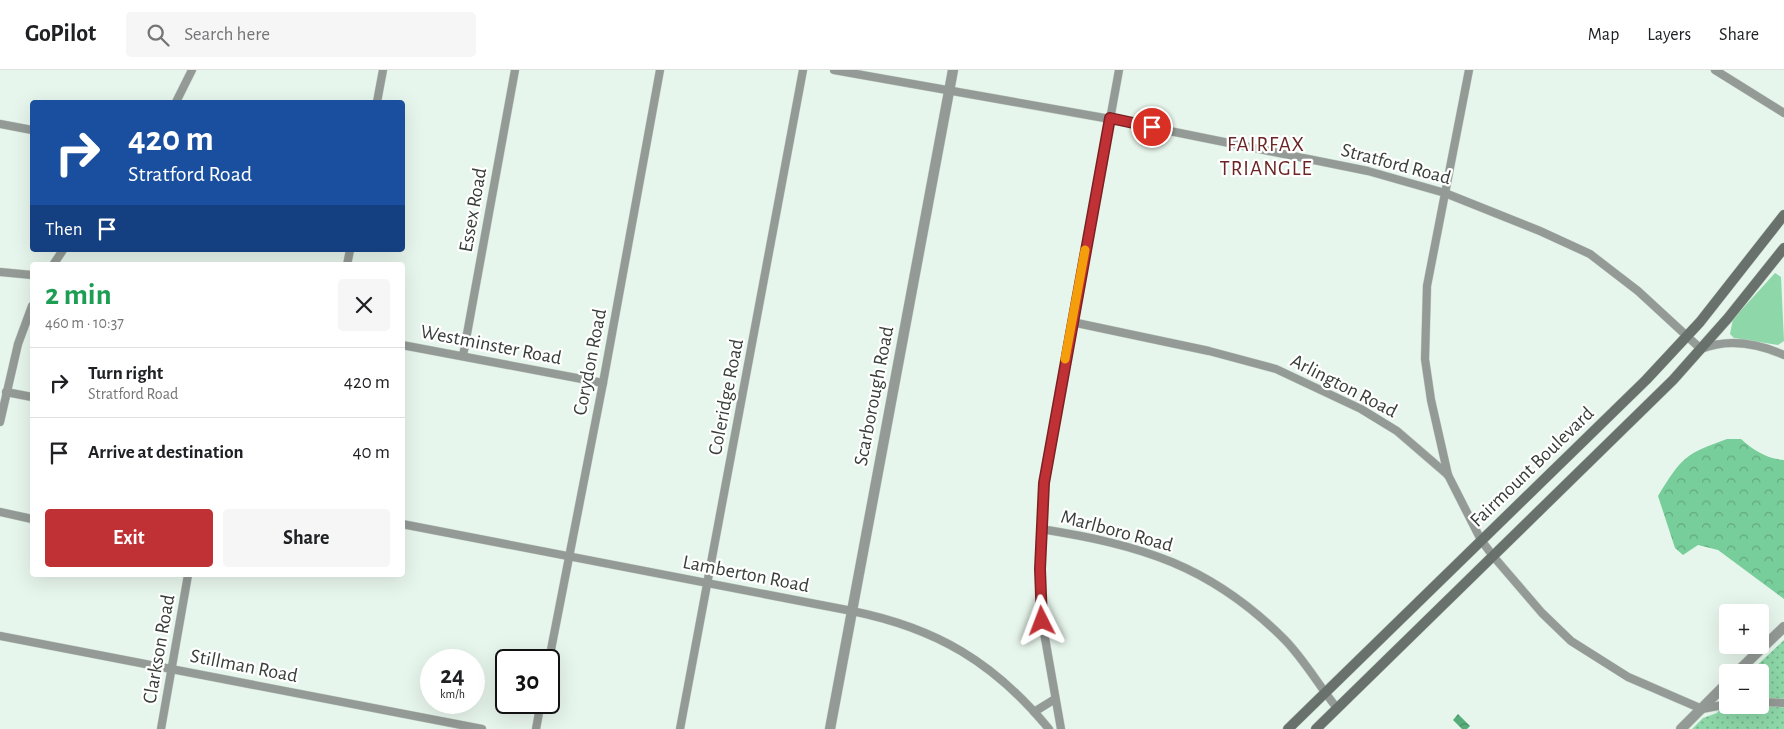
<!DOCTYPE html>
<html lang="en">
<head>
<meta charset="utf-8">
<style>
  :root { --surface:#fff; --page:#f6f6f6; --text:#202124; --muted:#757577; --line:#e0e0e0; --accent:#c03135 }
  body { margin:0; font-family:"Alegreya Sans",sans-serif; background:var(--page); color:var(--text); height:100vh; display:flex; flex-direction:column; font-size:19px; white-space:nowrap }
  * { box-sizing:border-box; margin:0 }
  p { font-size:16px; color:var(--muted) }
  .icon { flex:none; width:28px; height:28px; fill:none; stroke:currentColor; stroke-width:2; stroke-linecap:round; stroke-linejoin:round }
  .map { position:relative; flex:1; overflow:hidden }
  .drawer { position:absolute; left:30px; top:192px; width:375px; height:315px; display:flex; flex-direction:column; background:var(--surface); border-radius:5px; box-shadow:0 5px 20px #0002 }
  .drawer>* { flex:none }
  .top-card { position:absolute; left:30px; top:30px; width:375px; height:152px; border-radius:5px; box-shadow:0 5px 20px #0002; background:#1a4fa0; color:#fff; overflow:hidden }
  .buttons { position:absolute; left:1719px; top:534px; display:grid; gap:10px }
  .buttons a { display:grid; place-items:center; width:50px; height:50px; border-radius:5px; background:var(--surface); box-shadow:0 5px 20px #0002; font-size:25px }
  .speed { position:absolute; left:420px; top:579px; display:flex; gap:10px; font-size:25px; font-weight:700; text-align:center }
  .speed>* { display:grid; place-content:center; width:65px; height:65px; border-radius:50%; background:var(--surface); box-shadow:0 5px 20px #0002; line-height:1 }
  .speed small { font-size:12px; font-weight:400 }
  .speed .limit { border:2px solid #111; border-radius:8px; background:#fff; color:#111 }
  .pin { position:absolute; display:grid; place-items:center; width:42px; height:42px; color:#fff; margin:-21px; border:2px solid #fff; border-radius:50%; box-shadow:0 1px 5px #0007 }
  .me { position:absolute; width:55px; margin:-28px; rotate:357deg; stroke-linejoin:round; filter:drop-shadow(0 0 4px #0008) }
  .turn { display:flex; align-items:center; gap:18px; height:105px; padding:0 15px; font-size:22px }
  .turn .icon { width:65px; height:65px; stroke-width:2.5 }
  .turn b { display:block; font-size:35px; line-height:42px }
  .then { display:flex; align-items:center; height:48px; padding:0 15px; background:#0003; gap:10px; font-size:19px }
  .round { display:grid; place-items:center; flex:none; width:52px; height:52px; border-radius:5px; background:var(--page) }
  .summary { display:flex; align-items:center; justify-content:space-between; height:85px; padding:0 15px }
  h1 { font-size:30px; font-weight:600; line-height:38px; color:#1e9e55 }
  .cta { display:flex; gap:10px; margin-top:auto; padding:10px 15px }
  .cta a { flex:1; height:58px; border-radius:5px; background:var(--accent); color:#fff; font-size:20px; font-weight:600; line-height:58px; text-align:center }
  .cta a+a { background:var(--page); color:var(--text) }
  ul { padding:0; list-style:none }
  li { display:flex; align-items:center; gap:15px; height:70px; padding:0 15px; border-top:1px solid var(--line) }
  li div { flex:1 }
  li b { display:block; font-size:19px }
  li em { font-style:normal }
  header { display:flex; align-items:center; gap:30px; box-sizing:border-box; height:70px; padding:0 25px; background:var(--surface); border-bottom:1px solid var(--line) }
  header strong { font-size:24px }
  nav { display:flex; gap:28px; margin-inline-start:auto; font-size:18px }
  .search { width:350px; height:45px; background:var(--page); display:flex; align-items:center; gap:12px; box-sizing:border-box; padding:0 18px; border-radius:5px; color:var(--muted); font-size:19px }
  .map>svg:first-child { display:block }
  .grass { fill:#8dd7a8 }
  .forest { fill:url(#forest-crowns) }
  .park { fill:url(#park-dots) }
  .water { fill:url(#water-waves) }
  .lines { fill:none; stroke-linecap:round; stroke-linejoin:round }
  .minor-casing { stroke:#c4d1c8; stroke-width:9 }
  .tertiary-casing { stroke:#c4d1c8; stroke-width:11 }
  .secondary-casing { stroke:#c4d1c8; stroke-width:11 }
  .minor { stroke:#949a96; stroke-width:8 }
  .tertiary { stroke:#949a96; stroke-width:10 }
  .secondary { stroke:#68716b; stroke-width:10 }
  .route-casing { stroke:#7d2022; stroke-width:12 }
  .route { stroke:#c03135; stroke-width:9 }
  .slow { stroke:#f59e0b; stroke-width:9 }
  .labels { text-anchor:middle; dominant-baseline:central; stroke-width:4.5; stroke-linejoin:round; paint-order:stroke }
  .street-label { font-size:20px; fill:#383e3a; stroke:#fff }
  .neighbourhood-label { font-size:21px; letter-spacing:1px; fill:#6b2524; stroke:#fff }
</style>
</head>
<body>
<header>
<strong>GoPilot</strong>
<div class="search"><svg class="icon" aria-label="search" viewBox="0 0 24 24"><circle cx="10" cy="10" r="6"/><path d="M15 15l6 6"/></svg>Search here</div>
<nav><a>Map</a><a>Layers</a><a>Share</a></nav>
</header>
<div class="map">
<svg width="1784" height="659" viewBox="0 0 1784 659">
  <defs>
    <pattern id="forest-crowns" width="20" height="18" patternUnits="userSpaceOnUse" patternTransform="scale(1.25)"><rect width="20" height="18" fill="#78ce9a"/><path d="M2 6a3 3 0 1 1 6 0M12 15a3 3 0 1 1 6 0" fill="none" stroke="#63a97f"/></pattern>
    <pattern id="park-dots" width="8" height="8" patternUnits="userSpaceOnUse" patternTransform="scale(1.25)"><rect width="8" height="8" fill="#8dd7a8"/><path d="M2 2h.1M6 6h.1" fill="none" stroke="#74b08a" stroke-width="1.8" stroke-linecap="round"/></pattern>
    <pattern id="water-waves" width="16" height="10" patternUnits="userSpaceOnUse" patternTransform="scale(1.25)"><rect width="16" height="10" fill="#57ad7a"/><path d="M0 5q4-4 8 0t8 0" fill="none" stroke="#498e65"/></pattern>
  </defs>
  <rect width="100%" height="100%" fill="#e7f6ec"/>
  <polygon class="grass" points="1775,203 1781,207 1784,271 1778,275 1734,268 1730,264 1733,249"/>
  <path class="forest" d="M1727 369H1741C1753 380 1767 389 1784 390V529L1718 480 1698 475 1683 485 1675 478 1658 426C1682 387 1685 384 1727 369Z"/>
  <polygon class="park" points="1784,570 1784,659 1692,659 1703,648 1717,643 1727,623 1728,635 1760,635 1760,602 1750,602"/>
  <polygon class="water" points="1458,644 1470,656 1467,659 1462,659 1453,650"/>
  <g class="lines">
    <g class="minor-casing">
      <g id="minor">
        <path d="M834 0 1110 49 1368 101 1445 123 1540 161 1590 184 1638 221 1701 279C1729 268 1757 273 1784 285"/>
        <polyline points="1715,0 1784,43"/>
        <polyline points="176,32 192,0"/>
        <polyline points="377,32 383,0"/>
        <polyline points="0,54 32,60"/>
        <polyline points="53,195 63,180"/>
        <polyline points="347,195 350,180"/>
        <polyline points="0,202 32,205"/>
        <polyline points="1072,252 1209,281 1276,299 1361,339 1397,361 1448,405 1481,470 1493,486 1542,543 1571,571 1628,607 1702,639 1728,634"/>
        <polyline points="402,275 603,313"/>
        <polyline points="463,286 515,0"/>
        <polyline points="6,322 32,327"/>
        <polyline points="0,352 18,274 32,236"/>
        <polyline points="1448,405 1431,330 1425,289 1427,216 1469,0"/>
        <polyline points="0,442 32,449"/>
        <path d="M402 454 852 541C936 558 994 592 1049 659"/>
        <path d="M1041 459C1141 475 1210 495 1284 569 1304 589 1319 616 1337 638"/>
        <polyline points="0,566 482,659"/>
        <polyline points="549,590 603,313 660,0"/>
        <polyline points="1760,632 1784,633"/>
        <polyline points="1034,642 1055,629"/>
        <polyline points="161,659 188,505"/>
        <polyline points="536,659 541,632"/>
        <polyline points="680,659 803,0"/>
        <polyline points="1061,659 1042,551 1040,499 1044,413 1119,0"/>
      </g>
    </g>
    <g class="tertiary-casing">
      <g id="tertiary">
        <polyline points="1737,602 1784,557"/>
        <polyline points="830,659 953,0"/>
        <polyline points="1681,659 1728,612"/>
      </g>
    </g>
    <g class="secondary-casing">
      <g id="secondary">
        <polyline points="1288,659 1646,310 1700,252 1784,145"/>
        <polyline points="1316,659 1673,310 1728,248 1784,178"/>
      </g>
    </g>
    <use href="#minor" class="minor"/>
    <use href="#tertiary" class="tertiary"/>
    <use href="#secondary" class="secondary"/>
  </g>
  <g class="lines">
    <g class="route-casing">
      <polyline id="route" points="1042,551 1040,499 1044,413 1110,48 1152,57"/>
    </g>
    <use href="#route" class="route"/>
    <polyline class="slow" points="1065,289 1085,180"/>
  </g>
  <g class="labels">
    <g class="street-label">
      <text transform="translate(1396 94) rotate(15)">Stratford Road</text>
      <text transform="translate(473 140) rotate(-80)">Essex Road</text>
      <text transform="translate(491 275) rotate(11)">Westminster Road</text>
      <text transform="translate(590 292) rotate(-79)">Corydon Road</text>
      <text transform="translate(1344 316) rotate(27)">Arlington Road</text>
      <text transform="translate(874 326) rotate(-79)">Scarborough Road</text>
      <text transform="translate(726 327) rotate(-79)">Coleridge Road</text>
      <text transform="translate(1532 397) rotate(-44)">Fairmount Boulevard</text>
      <text transform="translate(1117 461) rotate(15)">Marlboro Road</text>
      <text transform="translate(746 504) rotate(11)">Lamberton Road</text>
      <text transform="translate(159 579) rotate(-80)">Clarkson Road</text>
      <text transform="translate(244 596) rotate(11)">Stillman Road</text>
    </g>
    <g class="neighbourhood-label">
      <text x="1266" y="74">FAIRFAX<tspan x="1266" dy="24">TRIANGLE</tspan></text>
    </g>
  </g>
</svg>
<div class="buttons">
<a>+</a>
<a>−</a>
</div>
<div class="speed"><div>24<small>km/h</small></div><div class="limit">30</div></div>
<div class="pin" style="left:1152px;top:57px;background:#d93025"><svg class="icon" aria-label="arrive" viewBox="0 0 24 24"><path d="M6 21V4h12l-3 4 3 4H6"/></svg></div>
<svg class="me" style="left:1042px;top:551px" viewBox="-20 -20 40 40"><path d="M0-17L14 15 0 8-14 15z" fill="#c03135" stroke="#fff" stroke-width="4"/></svg>
<div class="top-card">
<div class="turn"><svg class="icon" aria-label="right" viewBox="0 0 24 24"><path d="M7 20v-9h11M14 6l5 5-5 5"/></svg><div><b>420 m</b>Stratford Road</div></div>
<div class="then">Then<svg class="icon" aria-label="arrive" viewBox="0 0 24 24"><path d="M6 21V4h12l-3 4 3 4H6"/></svg></div>
</div>
<section class="drawer">
<div class="summary"><div><h1>2 min</h1><p>460 m · 10:37</p></div><a class="round"><svg class="icon" aria-label="close" viewBox="0 0 24 24"><path d="M6 6l12 12M18 6L6 18"/></svg></a></div>
<ul>
<li><svg class="icon" aria-label="right" viewBox="0 0 24 24"><path d="M7 20v-9h11M14 6l5 5-5 5"/></svg><div><b>Turn right</b><p>Stratford Road</p></div><em>420 m</em></li>
<li><svg class="icon" aria-label="arrive" viewBox="0 0 24 24"><path d="M6 21V4h12l-3 4 3 4H6"/></svg><div><b>Arrive at destination</b></div><em>40 m</em></li>
</ul>
<div class="cta"><a>Exit</a><a>Share</a></div>
</section>
</div>
</body>
</html>
